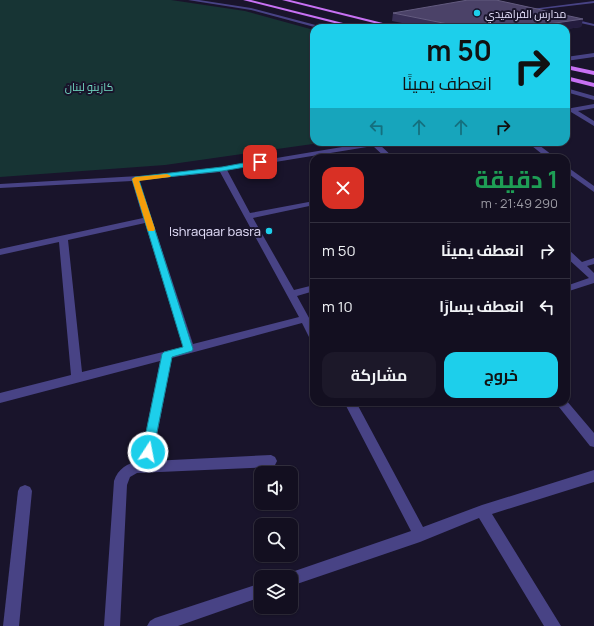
<!DOCTYPE html>
<html lang="ar">
<head>
<meta charset="utf-8">
<style>
  :root { --surface:#130f20; --page:#1c1829; --text:#f1f3f6; --muted:#9d9ca5; --line:#322f3e; --accent:#1dcfeb }
  body { margin:0; font-family:Manrope,Cairo,sans-serif; background:var(--page); color:var(--text); direction:rtl; height:100vh; display:flex; flex-direction:column; font-size:15px; white-space:nowrap }
  * { box-sizing:border-box; margin:0 }
  p { font-size:13px; color:var(--muted) }
  .icon { flex:none; width:22px; height:22px; fill:none; stroke:currentColor; stroke-width:2; stroke-linecap:round; stroke-linejoin:round }
  .map { position:relative; flex:1; overflow:hidden; direction:ltr }
  .panel { position:absolute; left:310px; top:154px; width:260px; height:252px; display:flex; flex-direction:column; background:var(--surface); border-radius:12px; box-shadow:0 1px 3px #0004,0 0 0 1px var(--line); direction:rtl }
  .panel>* { flex:none }
  .banner { position:absolute; left:310px; top:24px; width:260px; height:122px; border-radius:12px; box-shadow:0 1px 3px #0004,0 0 0 1px var(--line); direction:rtl; background:#1dcfeb; color:#111; overflow:hidden }
  .tools { position:absolute; left:254px; top:466px; display:grid; gap:8px }
  .tools a { display:grid; place-items:center; width:44px; height:44px; border-radius:8px; background:var(--surface); box-shadow:0 1px 3px #0004,0 0 0 1px var(--line); font-size:20px }
  .pin { position:absolute; display:grid; place-items:center; width:34px; height:34px; color:#fff; margin:-17px; border-radius:8px; box-shadow:0 2px 6px #0006 }
  .me { position:absolute; width:44px; margin:-22px; rotate:11deg; stroke-linejoin:round; filter:drop-shadow(0 0 3px #0008) }
  .turn { display:flex; align-items:center; gap:14px; height:84px; padding:0 12px; font-size:18px }
  .turn .icon { width:52px; height:52px; stroke-width:2.5 }
  .turn b { display:block; font-size:28px; line-height:34px }
  .lanes { display:flex; align-items:center; height:38px; padding:0 12px; background:#0003; justify-content:center; gap:20px; direction:ltr }
  .lanes .off { opacity:.35 }
  .round { display:grid; place-items:center; flex:none; width:42px; height:42px; border-radius:12px; background:var(--page) }
  .headline { display:flex; align-items:center; justify-content:space-between; height:68px; padding:0 12px }
  h1 { font-size:24px; font-weight:700; line-height:30px; color:#1e9e55 }
  .action { display:flex; gap:8px; margin-top:auto; padding:8px 12px }
  .action a { flex:1; height:46px; border-radius:12px; background:var(--accent); color:#111; font-size:16px; font-weight:700; line-height:46px; text-align:center }
  .action a+a { background:var(--page); color:var(--text) }
  ul { padding:0; list-style:none }
  li { display:flex; align-items:center; gap:12px; height:56px; padding:0 12px; border-top:1px solid var(--line) }
  li div { flex:1 }
  li b { display:block; font-size:15px }
  li em { font-style:normal }
  .map>svg:first-child { display:block }
  .green { fill:#173434 }
  .lines { fill:none; stroke-linecap:round; stroke-linejoin:round }
  .minor { fill:#484385; fill-rule:evenodd }
  .major { fill:#c771f3; fill-rule:evenodd }
  .wall { fill:#382f56 }
  .shaded-wall { fill:#241c3e }
  .building { fill:#4b4268; stroke:#635b7f }
  .route { fill:#1dcfeb; stroke:#138799 }
  .slow { fill:#f59e0b }
  .poi-dot { fill:#1dcfeb; stroke:#19142b; stroke-width:1.5 }
  .labels { text-anchor:middle; dominant-baseline:central; stroke-width:4; stroke-linejoin:round; paint-order:stroke }
  .far-poi-label { font-size:11px; fill:#e5e0fc; stroke:#19142b; text-anchor:start }
  .far-park-label { font-size:11px; fill:#71d8c2; stroke:#19142b }
  .poi-label { font-size:13px; fill:#e5e0fc; stroke:#19142b; text-anchor:end }
</style>
</head>
<body>
<div class="map">
<svg width="594" height="626" viewBox="0 0 594 626">
  <rect width="100%" height="100%" fill="#19142b"/>
  <polygon class="green" points="0,0 171,0 245,11 314,30 314,142 327,142 165,165 0,177"/>
  <g class="lines">
    <g class="minor">
      <polygon points="188,0 199,0 251,8 327,28 318,28 251,10"/>
      <polygon points="594,1 594,3 526,11 524,10"/>
      <polygon points="569,18 594,24 594,26 567,20"/>
      <polygon points="594,53 594,57 566,61 566,57"/>
      <polygon points="566,88 594,96 594,100 566,92"/>
      <polygon points="594,104 594,108 578,111 594,121 594,126 571,112 566,113 566,109"/>
      <path d="M372 142H389L380 145 394 158H386L373 146 227 170 250 213 314 201V205L253 218 294 290 314 285V291L297 296 314 327V340L310 339 302 323 172 358 152 461 271 455 275 457 277 461 275 465 271 467 137 473 130 477 127 485 120 626H104L114 481C118 469 127 463 140 461L160 361 0 403V393L71 375 59 242 0 255V249L143 218 132 181 0 188V184L156 175 222 167ZM220 172 299 317 193 344 139 180ZM145 223 183 347 82 372 68 240Z"/>
      <polygon points="527,142 535,142 556,158 547,158"/>
      <polygon points="566,166 594,186 594,192 566,172"/>
      <polygon points="566,249 569,250 582,262 594,258 594,264 587,266 594,273 594,283 566,292 566,286 589,278 566,257"/>
      <polygon points="566,400 594,433 594,447 590,446 555,402 566,402"/>
      <polygon points="344,402 356,402 423,527 482,505 594,470 594,482 492,514 561,626 544,626 479,518 420,542 291,586 291,577 285,577 286,574 411,531"/>
      <polygon points="25,485 30,487 32,491 19,626 3,626 18,491 20,487"/>
      <polygon points="261,583 261,597 178,626 147,626 150,621 155,618"/>
    </g>
    <g class="major">
      <polygon points="243,0 251,0 363,28 354,28"/>
      <polygon points="282,0 290,0 403,28 394,28"/>
      <polygon points="566,65 594,71 594,75 566,69"/>
      <polygon points="566,76 594,83 594,87 566,80"/>
    </g>
  </g>
  <polygon class="wall" points="393,13 583,19 581,27 566,29 566,28 427,28 392,21"/>
  <polygon class="shaded-wall" points="583,19 581,27 566,29 566,28 521,28"/>
  <polygon class="building" points="468,0 496,0 583,19 521,28 468,28 393,13"/>
  <polygon class="route" points="260,160 264,162 263,164 222,171 139,180 193,349 192,351 172,357 153,452 151,456 148,457 144,456 142,452 162,354 164,352 183,347 132,179 135,177 222,167"/>
  <polygon class="slow" points="167,174 171,176 170,177 139,181 155,229 154,231 148,231 132,179 135,177"/>
  <g class="poi-dot">
    <circle cx="477" cy="13" r="4"/>
    <circle cx="269" cy="231" r="4"/>
  </g>
  <g class="labels">
    <g class="far-poi-label">
      <text x="485" y="13">مدارس الفراهيدي</text>
    </g>
    <g class="far-park-label">
      <text x="89" y="86">كازينو لبنان</text>
    </g>
    <g class="poi-label">
      <text x="261" y="231">Ishraqaar basra</text>
    </g>
  </g>
</svg>
<div class="tools">
<a><svg class="icon" aria-label="sound" viewBox="0 0 24 24"><path d="M4 9h4l5-4v14l-5-4H4zM17 9q2 3 0 6"/></svg></a>
<a><svg class="icon" aria-label="search" viewBox="0 0 24 24"><circle cx="10" cy="10" r="6"/><path d="M15 15l6 6"/></svg></a>
<a><svg class="icon" aria-label="layers" viewBox="0 0 24 24"><path d="M12 4l9 5-9 5-9-5zM3 14l9 5 9-5"/></svg></a>
</div>
<div class="pin" style="left:260px;top:162px;background:#d93025"><svg class="icon" aria-label="arrive" viewBox="0 0 24 24"><path d="M6 21V4h12l-3 4 3 4H6"/></svg></div>
<svg class="me" style="left:148px;top:452px" viewBox="-20 -20 40 40"><circle r="17" fill="#1dcfeb" stroke="#fff" stroke-width="3"/><path d="M0-11L8 9 0 5-8 9z" fill="#fff"/></svg>
<div class="banner">
<div class="turn"><svg class="icon" aria-label="right" viewBox="0 0 24 24"><path d="M7 20v-9h11M14 6l5 5-5 5"/></svg><div><b>50 m</b>انعطف يمينًا</div></div>
<div class="lanes"><svg class="icon off" aria-label="left" viewBox="0 0 24 24"><path d="M17 20v-9H6M10 6l-5 5 5 5"/></svg><svg class="icon off" aria-label="ahead" viewBox="0 0 24 24"><path d="M12 20V5M6 11l6-6 6 6"/></svg><svg class="icon off" aria-label="ahead" viewBox="0 0 24 24"><path d="M12 20V5M6 11l6-6 6 6"/></svg><svg class="icon" aria-label="right" viewBox="0 0 24 24"><path d="M7 20v-9h11M14 6l5 5-5 5"/></svg></div>
</div>
<section class="panel">
<div class="headline"><div><h1>1 دقيقة</h1><p>290 m · 21:49</p></div><a class="round" style="background:#d93025;color:#fff"><svg class="icon" aria-label="close" viewBox="0 0 24 24"><path d="M6 6l12 12M18 6L6 18"/></svg></a></div>
<ul>
<li><svg class="icon" aria-label="right" viewBox="0 0 24 24"><path d="M7 20v-9h11M14 6l5 5-5 5"/></svg><div><b>انعطف يمينًا</b></div><em>50 m</em></li>
<li><svg class="icon" aria-label="left" viewBox="0 0 24 24"><path d="M17 20v-9H6M10 6l-5 5 5 5"/></svg><div><b>انعطف يسارًا</b></div><em>10 m</em></li>
</ul>
<div class="action"><a>خروج</a><a>مشاركة</a></div>
</section>
</div>
</body>
</html>
